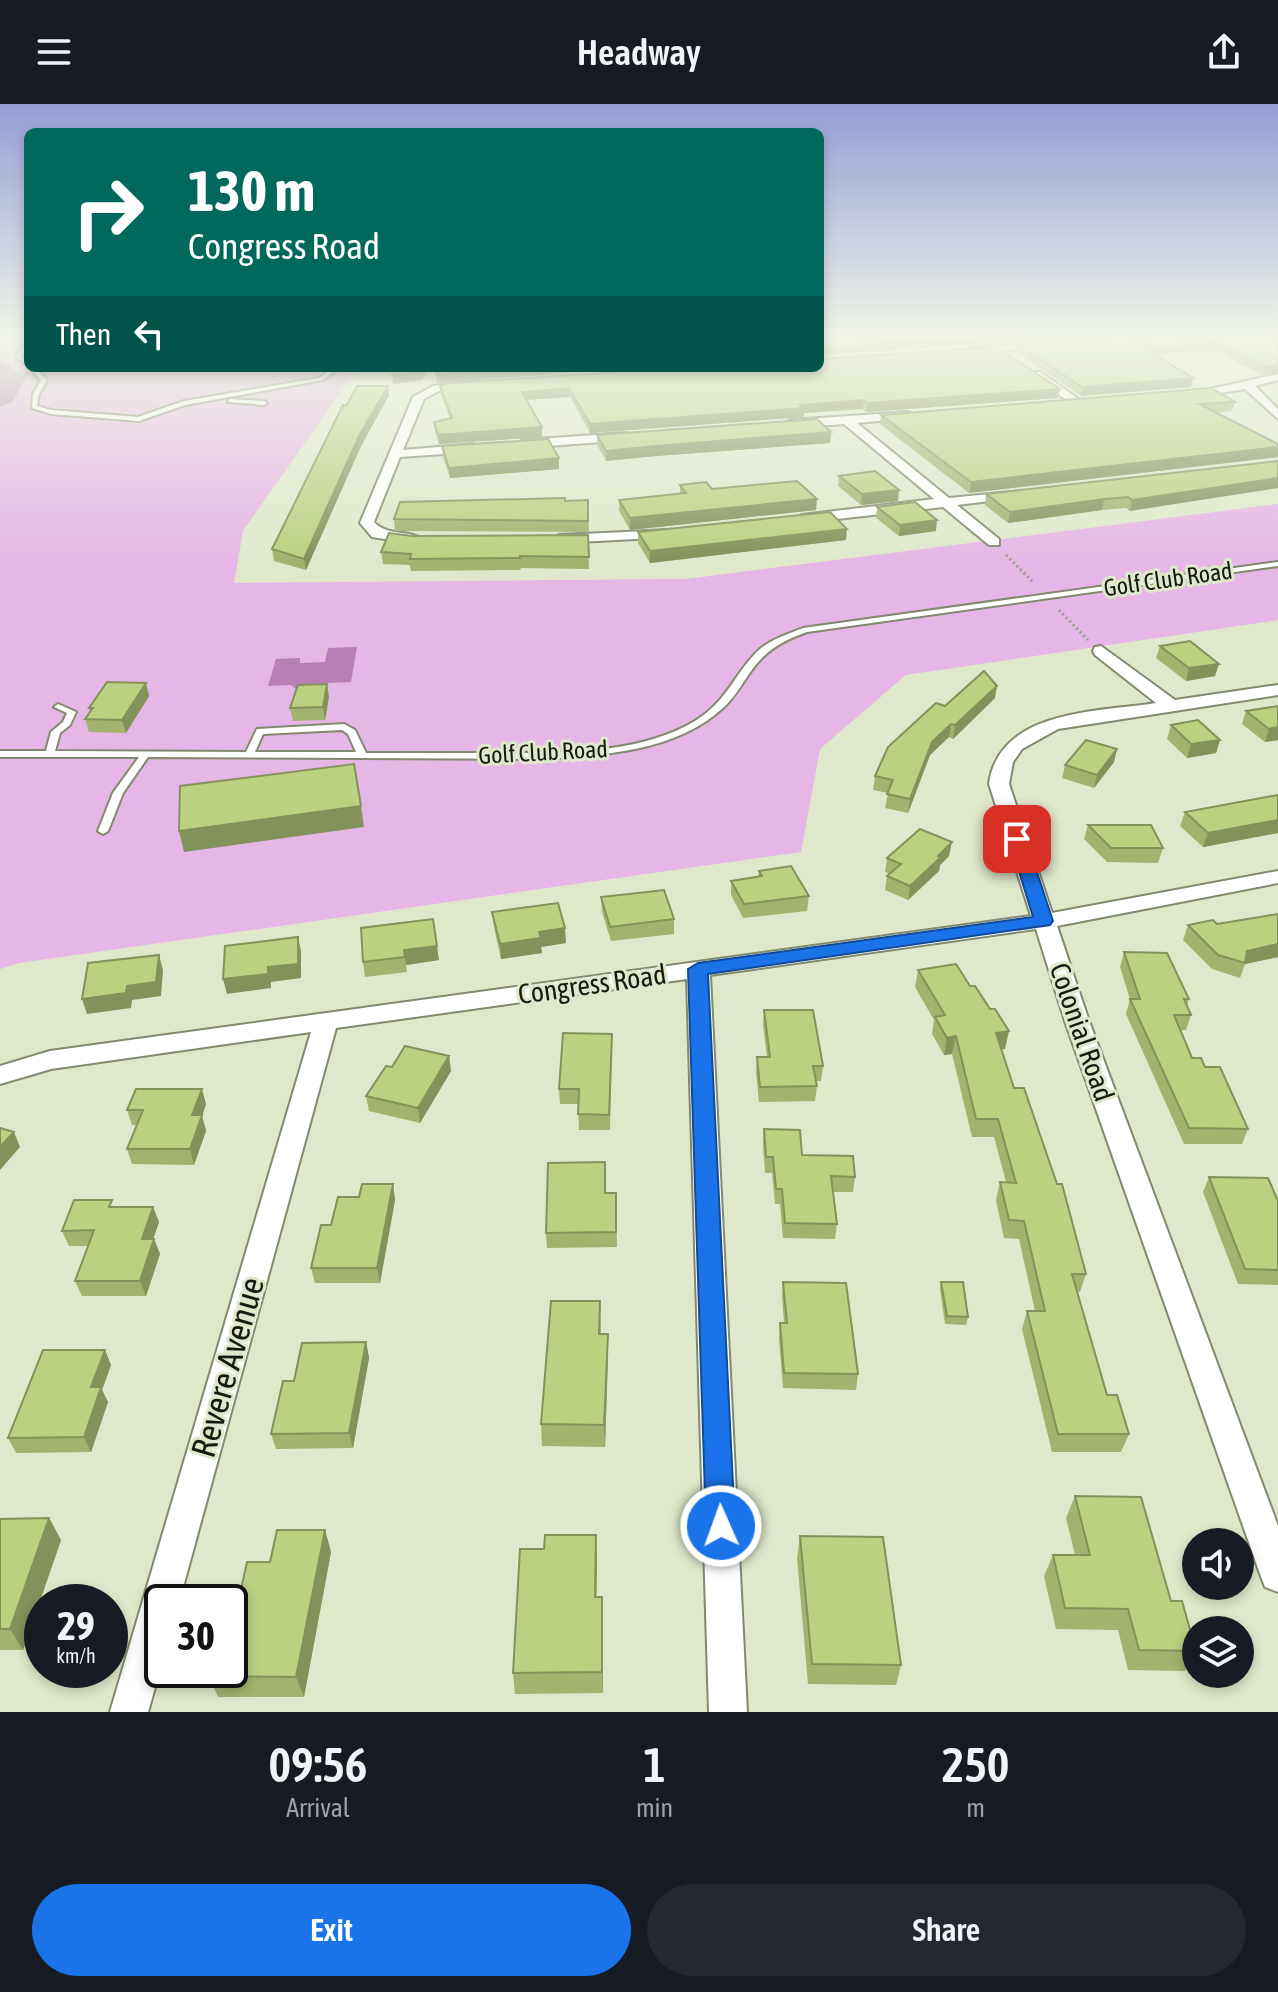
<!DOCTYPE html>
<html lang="en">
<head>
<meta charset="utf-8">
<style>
  :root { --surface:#171b24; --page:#242831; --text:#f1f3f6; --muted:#9ea1a6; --accent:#1a73e8 }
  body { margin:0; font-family:"Asap Condensed",sans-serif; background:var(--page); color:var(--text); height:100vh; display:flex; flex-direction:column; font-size:30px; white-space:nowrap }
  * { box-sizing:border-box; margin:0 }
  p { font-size:26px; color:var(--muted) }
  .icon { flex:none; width:44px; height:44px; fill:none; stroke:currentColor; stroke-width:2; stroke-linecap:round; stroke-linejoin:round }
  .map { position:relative; height:1608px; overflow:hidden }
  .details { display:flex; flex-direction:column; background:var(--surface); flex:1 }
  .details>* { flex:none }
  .top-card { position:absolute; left:24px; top:24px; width:800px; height:244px; border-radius:12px; box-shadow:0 4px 12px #0003; background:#00695c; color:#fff; overflow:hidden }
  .fabs { position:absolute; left:1182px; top:1424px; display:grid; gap:16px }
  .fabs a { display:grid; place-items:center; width:72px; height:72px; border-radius:50%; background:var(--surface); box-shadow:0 4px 12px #0003; font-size:40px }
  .speed { position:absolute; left:24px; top:1480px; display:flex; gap:16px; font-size:40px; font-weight:700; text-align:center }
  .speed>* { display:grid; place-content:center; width:104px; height:104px; border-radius:50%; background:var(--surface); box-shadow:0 4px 12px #0003; line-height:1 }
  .speed small { font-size:20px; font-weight:400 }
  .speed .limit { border:4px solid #111; border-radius:12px; background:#fff; color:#111 }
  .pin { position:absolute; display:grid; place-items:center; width:68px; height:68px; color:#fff; margin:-34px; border-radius:16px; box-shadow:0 4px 12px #0006 }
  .me { position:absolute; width:88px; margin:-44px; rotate:358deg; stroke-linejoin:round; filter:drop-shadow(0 0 6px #0008) }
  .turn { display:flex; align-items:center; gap:28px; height:168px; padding:0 32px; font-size:36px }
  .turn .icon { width:104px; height:104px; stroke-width:2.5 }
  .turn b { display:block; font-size:56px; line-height:68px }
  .then { display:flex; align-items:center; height:76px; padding:0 32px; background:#0003; gap:16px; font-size:30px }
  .eta { display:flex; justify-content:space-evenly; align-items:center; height:136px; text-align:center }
  .eta b { font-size:48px; font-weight:600; line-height:56px }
  .cta { display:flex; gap:16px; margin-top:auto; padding:16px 32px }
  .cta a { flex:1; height:92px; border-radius:48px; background:var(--accent); color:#fff; font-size:32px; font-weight:600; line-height:92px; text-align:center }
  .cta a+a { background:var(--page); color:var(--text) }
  header { display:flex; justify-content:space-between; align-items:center; height:104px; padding:0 32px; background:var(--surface); font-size:36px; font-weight:600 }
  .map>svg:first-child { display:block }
  .green { fill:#e5b6e6 }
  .water { fill:#b77eb8 }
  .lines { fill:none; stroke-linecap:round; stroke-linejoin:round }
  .service-casing { stroke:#81896e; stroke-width:4 }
  .minor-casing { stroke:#81896e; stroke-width:4 }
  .path { stroke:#9aa18b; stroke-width:3; stroke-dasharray:2 3; stroke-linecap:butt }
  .service { fill:#fff; fill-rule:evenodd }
  .minor { fill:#fff; fill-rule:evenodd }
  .wall { fill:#a1b36f }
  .shaded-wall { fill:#83925a }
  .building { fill:#bbd081; stroke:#83925a; stroke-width:2 }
  .route { fill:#1a73e8; stroke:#114b97; stroke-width:2 }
  .labels { text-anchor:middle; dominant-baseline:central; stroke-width:6; stroke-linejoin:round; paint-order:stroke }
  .far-street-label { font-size:24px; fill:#171a10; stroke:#dfe8cb }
  .street-label { font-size:28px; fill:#171a10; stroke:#dfe8cb }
  .near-street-label { font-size:34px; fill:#171a10; stroke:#dfe8cb }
</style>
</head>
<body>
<header><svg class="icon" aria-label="menu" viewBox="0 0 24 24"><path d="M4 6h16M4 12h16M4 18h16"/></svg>Headway<svg class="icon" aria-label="share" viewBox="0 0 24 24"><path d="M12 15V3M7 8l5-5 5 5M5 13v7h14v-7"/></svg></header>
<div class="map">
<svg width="1278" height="1608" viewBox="0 0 1278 1608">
  <rect width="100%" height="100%" fill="#dfe8cb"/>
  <polygon class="green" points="0,233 28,233 28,264 375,264 357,265 243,427 234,479 686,475 1278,400 1278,516 906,571 820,645 801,748 19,859 0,865"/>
  <g class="water">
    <polygon points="0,256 26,274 12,298 0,303"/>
    <polygon points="357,543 351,578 329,579 298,587 291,581 268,582 276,555 300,554 300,559 325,558 328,544"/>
  </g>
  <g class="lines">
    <g class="service-casing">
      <g id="service">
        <polygon points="28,238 28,243 22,252 28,257 28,262 16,252"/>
        <polygon points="29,264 35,264 47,276 39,290 37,302 51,306 138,313 184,297 319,274 333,264 339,264 323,276 185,301 139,317 51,310 32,304 33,290 41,276"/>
        <polygon points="230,295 264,297 267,299 264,301 228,298"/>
        <path d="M1278 458V462L807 528C782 537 764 547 749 570 741 582 733 595 723 604 675 648 603 651 542 655L148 653 123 689 108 727 103 730 98 727 113 689 139 653H0V647H46L51 628 63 618 67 609 54 603 58 600 76 608 70 621 60 629 55 647 246 648 257 625 344 620 355 626 366 649C406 649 447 649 487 649 553 649 637 652 695 617 729 596 734 569 760 545 772 535 788 530 803 524ZM342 626 348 630 356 648H255L263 630Z"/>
      </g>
    </g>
    <g class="minor-casing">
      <g id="minor">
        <polygon points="1047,238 1051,239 1051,243 970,250 965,247 970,244"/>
        <polygon points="1032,268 1040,268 1084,299 1074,301 1032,272"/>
        <polygon points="1278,270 1278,276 1255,282 1278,305 1278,315 1245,285 1189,294 1183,291"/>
        <path d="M469 278 473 279V283L439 287 424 295 403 346 473 340 479 344 473 348 400 353 374 418C388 433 409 425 424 436L417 440 372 433 360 419 413 293 433 282Z"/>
        <polygon points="908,308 912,310 912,314 857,319 949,394 1020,387 1022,390 1015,394 957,401 999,435 999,441 989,441 943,403 802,419 795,415 802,411 934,395 844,320 790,324 784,320 790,316"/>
        <polygon points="624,329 628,330 628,336 523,344 517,340 523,336"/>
        <polygon points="669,426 674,427 674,433 559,439 552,435 559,431"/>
        <path d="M1101 542 1175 596 1278 581V591L1058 625 1022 645 1013 658 1009 680 1052 809 1278 767V779L1057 822 1089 917 1278 1422V1488L1265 1483 1260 1470 1065 917 1036 825 710 871 747 1608H709L687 875 336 924 179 1498H162V1559L148 1608H110L311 928 51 965 0 980V962L50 947 1031 812 989 680C999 605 1099 608 1156 599L1095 551 1093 547 1095 543Z"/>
      </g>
    </g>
    <g class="path">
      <polyline points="1006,451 1033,478"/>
      <polyline points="1059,506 1088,536"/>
    </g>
    <use href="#service" class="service"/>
    <use href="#minor" class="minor"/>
  </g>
  <g class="wall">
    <polygon points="1278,233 1278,268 1263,271 1213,246 1153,250 1193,274 1191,283 1081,292 1018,249 1019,241"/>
    <polygon points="821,255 1060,285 1058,294 866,308 862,305 804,309 803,313 590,329 570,293 527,296 542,323 542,333 439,340 435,327 434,318 450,314 441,291 440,282"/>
    <polygon points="388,282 389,291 361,342 306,466 274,457 272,445 347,301"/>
    <polygon points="1235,298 1232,307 1215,309 1278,340 1278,353 969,389 880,320 881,311"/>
    <polygon points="831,328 830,339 656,352 606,357 597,341 597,331"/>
    <polygon points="442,342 559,365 450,374 443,353"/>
    <polygon points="1278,357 1130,407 1126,404 1102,406 1008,419 985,401 986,390"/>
    <polygon points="839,372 898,397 861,401 838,382"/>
    <polygon points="680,381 712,385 816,406 630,426 619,407 619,396 680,389"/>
    <polygon points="588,396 589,428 395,427 394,415 565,397"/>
    <polygon points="877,403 936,427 899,432 876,414"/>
    <polygon points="638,428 846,436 650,459 638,439"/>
    <polygon points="588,431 589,465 521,464 520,466 411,467 410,461 383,460 381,448 412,432"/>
    <polygon points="1160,542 1215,572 1186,577 1156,554"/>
    <polygon points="146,579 149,592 126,629 89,628 85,615 90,608 89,604"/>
    <polygon points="329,593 325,616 293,617 290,604"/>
    <polygon points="995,594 953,635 949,633 930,651 908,709 885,704 888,689 873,686 875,672 945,602"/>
    <polygon points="1278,602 1278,636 1265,638 1242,620 1246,607"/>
    <polygon points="1171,621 1220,636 1216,649 1187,654 1167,635"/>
    <polygon points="1114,658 1094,684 1062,674 1065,661"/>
    <polygon points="1278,691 1278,729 1203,743 1180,722 1185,708"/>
    <polygon points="1088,721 1163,744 1158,759 1107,758 1084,735"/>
    <polygon points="949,752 940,761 939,767 908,796 885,786 887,772 890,770 885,768 887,754"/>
    <polygon points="759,767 809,792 807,807 743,814 731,791 731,777 758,772"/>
    <polygon points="601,793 674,815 674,830 611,837 602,808"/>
    <polygon points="492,808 566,839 541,843 542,849 501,855 494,823"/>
    <polygon points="1278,810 1278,853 1245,860 1240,874 1212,865 1183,836 1188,821 1217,820"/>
    <polygon points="361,824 439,856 406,861 407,868 365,873 363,858"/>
    <polygon points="1124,848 1189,895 1187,901 1191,911 1186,926 1180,926 1192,954 1205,963 1248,1025 1242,1040 1184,1040 1126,910 1130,895 1120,863"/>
    <polygon points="918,866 1005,945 1001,945 1014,984 1086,1170 1080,1188 1077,1188 1107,1291 1129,1330 1121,1348 1052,1348 1022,1225 1027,1207 1035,1207 1019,1135 1004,1134 996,1096 1000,1078 1006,1078 994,1033 972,1033 952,950 944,951 932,930 934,916 915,883"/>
    <polygon points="764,906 823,962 821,977 816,977 817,982 815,997 759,998 756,968 757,953 767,953 763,921"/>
    <polygon points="612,945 610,1026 579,1026 578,1000 560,1000 559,985"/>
    <polygon points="449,952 451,967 420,1019 369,1007 366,992 392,963"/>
    <polygon points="206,1000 202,1012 206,1027 194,1061 132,1060 127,1045 136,1021 132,1021 127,1006"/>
    <polygon points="764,1025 802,1051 855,1073 853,1088 833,1088 837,1120 835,1135 783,1134 780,1100 775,1100 772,1069 765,1069 763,1040"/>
    <polygon points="1209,1073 1278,1097 1278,1181 1238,1180 1203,1088"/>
    <polygon points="393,1080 395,1096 380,1179 315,1179 311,1164 331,1121 359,1093"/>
    <polygon points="605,1089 616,1089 617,1143 547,1144 546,1129"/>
    <polygon points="114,1103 153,1103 159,1118 153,1135 154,1135 160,1150 146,1192 82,1192 75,1177 89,1142 69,1142 62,1127"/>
    <polygon points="783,1178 858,1270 856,1286 783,1284 779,1235 780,1219 784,1219 782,1193"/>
    <polygon points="941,1178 968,1213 966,1221 945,1220 940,1185"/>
    <polygon points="600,1197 601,1230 608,1230 608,1252 605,1343 542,1342 541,1320"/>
    <polygon points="366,1238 369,1254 353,1344 276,1345 271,1330 294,1277"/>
    <polygon points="105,1246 111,1261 102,1286 108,1298 91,1348 16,1349 8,1334"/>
    <polygon points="1075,1392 1171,1497 1196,1547 1185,1567 1128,1566 1118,1526 1056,1525 1044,1472 1053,1451 1075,1451 1066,1414"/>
    <polygon points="49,1414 61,1436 23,1546 0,1546 0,1415"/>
    <polygon points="325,1426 331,1448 304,1593 218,1593 209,1572 236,1507 270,1458"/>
    <polygon points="800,1432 901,1561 896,1581 808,1580 797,1454"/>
    <polygon points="597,1453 596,1493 603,1514 603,1589 515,1590 513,1569"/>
  </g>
  <g class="shaded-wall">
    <polygon points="963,233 1076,233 820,251 820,243"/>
    <polygon points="1215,238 1213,246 1151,250 1153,242"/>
    <polygon points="1278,260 1278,268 1263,271 1265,263"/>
    <polygon points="423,264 429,264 422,276 393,280 392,271"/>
    <polygon points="520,264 629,264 437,279 436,270"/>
    <polygon points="1193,274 1191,283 1081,292 1082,283"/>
    <polygon points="388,282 389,291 361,342 306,466 304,455 359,332"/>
    <polygon points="569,284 570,293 523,296 522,288"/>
    <polygon points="1060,285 1058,294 866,308 867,299"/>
    <polygon points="863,296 862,305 804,309 803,313 590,329 590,320 800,301"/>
    <polygon points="542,323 542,333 439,340 438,331"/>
    <polygon points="831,328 830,339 656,352 606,357 606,347 656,342"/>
    <polygon points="1278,343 1278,353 969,389 971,378"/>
    <polygon points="559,354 559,365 450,374 449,364"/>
    <polygon points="1278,374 1278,384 1130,407 1132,396"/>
    <polygon points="899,386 898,397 861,401 862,390"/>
    <polygon points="817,395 816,406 630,426 630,414"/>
    <polygon points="1104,395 1102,406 1008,419 1010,408"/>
    <polygon points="937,416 936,427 899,432 900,421"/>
    <polygon points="847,425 846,436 650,459 650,447"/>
    <polygon points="1219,560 1215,572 1186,577 1189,564"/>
    <polygon points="146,579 149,592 126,629 122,616"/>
    <polygon points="327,580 329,593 325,616 323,603"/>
    <polygon points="997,582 995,594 953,635 955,621"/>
    <polygon points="951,620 949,633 930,651 908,709 910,695 932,638"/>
    <polygon points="1278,623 1278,636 1265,638 1269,625"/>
    <polygon points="1220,636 1216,649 1187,654 1191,640"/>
    <polygon points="1117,645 1114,658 1094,684 1097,671"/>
    <polygon points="361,702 364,723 184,748 179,727"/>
    <polygon points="1278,716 1278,729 1203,743 1208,729"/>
    <polygon points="952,738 949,752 940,761 939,767 908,796 910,782"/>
    <polygon points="565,824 566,839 541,843 542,849 501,855 500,840 539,828"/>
    <polygon points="298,833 301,847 301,874 271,878 271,884 227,890 223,875 268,863"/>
    <polygon points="1278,840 1278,853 1245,860 1247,847"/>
    <polygon points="437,842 439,856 406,861 404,846"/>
    <polygon points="159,851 163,866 161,892 132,896 131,904 87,910 82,895"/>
    <polygon points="1009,927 1005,945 992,947 996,929"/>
    <polygon points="956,932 952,950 944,951 947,934"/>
    <polygon points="449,952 451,967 420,1019 418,1004"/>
    <polygon points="202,985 206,1000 202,1012 206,1027 194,1061 190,1045 192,1011"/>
    <polygon points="14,1028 20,1043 0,1066 0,1043"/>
    <polygon points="393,1080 395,1096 380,1179 377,1164"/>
    <polygon points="153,1103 159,1118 148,1150 142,1135"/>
    <polygon points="154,1135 160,1150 146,1192 140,1177"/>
    <polygon points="608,1230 608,1252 605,1343 604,1321"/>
    <polygon points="366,1238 369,1254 353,1344 349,1329"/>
    <polygon points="105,1246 111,1261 102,1286 108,1298 91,1348 84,1333 91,1283"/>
    <polygon points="49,1414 61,1436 23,1546 10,1525"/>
    <polygon points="325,1426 331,1448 304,1593 296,1573"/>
    <polygon points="596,1431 597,1453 596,1514 595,1493"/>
    <polygon points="602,1493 603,1514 603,1589 602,1568"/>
  </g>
  <g class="building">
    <polygon points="820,233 963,233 820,243"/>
    <polygon points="1139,233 1278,233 1278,260 1265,263 1215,238 1153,242 1131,236 1193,274 1082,283 1019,241"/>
    <polygon points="996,243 1060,285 867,299 863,296 800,301 804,304 590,320 569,284 522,288 542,323 438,331 434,318 452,314 440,282 448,279 681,264 820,264 820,252 821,255"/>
    <polygon points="396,264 423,264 421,267 392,271"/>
    <polygon points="434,264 520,264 436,270"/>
    <polygon points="357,282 388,282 359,332 304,455 272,445 343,301 347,301"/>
    <polygon points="1211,284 1235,298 1199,300 1278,340 1278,343 971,378 881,311"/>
    <polygon points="817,315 831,328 656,342 606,347 597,331"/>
    <polygon points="548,335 559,354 449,364 442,342"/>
    <polygon points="1278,357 1278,374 1132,396 1128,393 1104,395 1010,408 986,390"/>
    <polygon points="875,367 899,386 862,390 839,372"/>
    <polygon points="797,377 817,395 630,414 619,396 686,389 680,381 706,378 712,385"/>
    <polygon points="565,394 565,397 588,396 588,417 394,415 400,398"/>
    <polygon points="915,398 937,416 900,421 877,403"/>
    <polygon points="830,408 847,425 650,447 638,428"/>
    <polygon points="389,429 412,432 588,431 589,453 520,452 520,454 410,455 411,450 381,448"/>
    <polygon points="1190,537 1219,560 1189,564 1160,542"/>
    <polygon points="984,567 997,582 955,621 951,620 932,638 910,695 887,690 893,676 875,672 888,643 936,599 945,602"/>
    <polygon points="107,578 146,579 122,616 85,615 93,604 89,604"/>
    <polygon points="327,580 323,603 290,604 298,581"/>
    <polygon points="1278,602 1278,623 1269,625 1246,607"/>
    <polygon points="1198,616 1220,636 1191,640 1171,621"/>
    <polygon points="1086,636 1117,645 1097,671 1065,661"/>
    <polygon points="354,660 361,702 179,727 180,682"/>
    <polygon points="1278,691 1278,716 1208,729 1185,708"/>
    <polygon points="1088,721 1151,721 1163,744 1111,744"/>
    <polygon points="920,725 952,738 938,752 941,753 910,782 887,772 901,760 887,754"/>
    <polygon points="791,762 809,792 744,800 731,777 762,772 759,767"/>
    <polygon points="664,786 674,815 610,823 601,793"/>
    <polygon points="558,799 565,824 539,828 541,834 500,840 492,808"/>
    <polygon points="1278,810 1278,840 1247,847 1245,859 1218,851 1188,821 1213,816 1217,820"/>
    <polygon points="433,815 437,842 404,846 405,853 363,858 361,824"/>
    <polygon points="298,833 298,860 268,863 268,870 223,875 225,842"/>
    <polygon points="1124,848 1167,849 1189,895 1184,895 1191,911 1174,911 1192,954 1201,954 1205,963 1220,963 1248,1025 1189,1024 1130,895 1140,895"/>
    <polygon points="159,851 156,878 127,882 126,889 82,895 88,859"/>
    <polygon points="956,860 970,882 975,882 990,905 995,905 1009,927 996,929 1014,984 1024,984 1057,1080 1062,1080 1086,1170 1072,1170 1107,1291 1117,1291 1129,1330 1058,1330 1027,1207 1045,1207 1024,1117 1009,1116 1000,1078 1016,1079 998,1015 976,1015 956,932 947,934 935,913 945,911 918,866"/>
    <polygon points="764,906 813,906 823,962 813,962 817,982 760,983 757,953 770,953"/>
    <polygon points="563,929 612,930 609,1011 578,1010 579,985 559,985"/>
    <polygon points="405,942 449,952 418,1004 366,992 386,962 392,963"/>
    <polygon points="136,985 202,985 192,1011 202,1011 190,1045 127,1045 143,1006 127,1006"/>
    <polygon points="0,1024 14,1028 0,1043"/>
    <polygon points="764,1025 800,1026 802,1051 853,1052 855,1073 831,1072 837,1120 785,1119 782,1085 776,1085 773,1053 766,1053"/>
    <polygon points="605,1058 605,1089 616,1089 616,1128 546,1129 548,1059"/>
    <polygon points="1209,1073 1268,1074 1278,1097 1278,1166 1245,1165"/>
    <polygon points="362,1080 393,1080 377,1164 311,1164 321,1121 331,1121 338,1093 359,1093"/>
    <polygon points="74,1096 112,1096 109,1103 153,1103 142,1135 154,1135 140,1177 75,1177 94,1126 62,1127"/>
    <polygon points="783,1178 846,1179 858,1270 784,1269 780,1219 787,1219"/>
    <polygon points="941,1178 963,1178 968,1213 947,1212"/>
    <polygon points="551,1197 600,1197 599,1230 608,1230 604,1321 541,1320"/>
    <polygon points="366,1238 349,1329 271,1330 283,1277 294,1277 302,1239"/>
    <polygon points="43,1246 105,1246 91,1283 101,1283 84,1333 8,1334"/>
    <polygon points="1075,1392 1141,1393 1171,1497 1182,1497 1196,1547 1139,1546 1128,1505 1065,1504 1053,1451 1090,1451"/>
    <polygon points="49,1414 10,1525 0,1525 0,1415"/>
    <polygon points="277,1426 325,1426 296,1573 209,1572 211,1566 230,1566 230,1507 236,1507 247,1458 270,1458"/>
    <polygon points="545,1431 596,1431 595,1493 602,1493 602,1568 513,1569 520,1445 544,1445"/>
    <polygon points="800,1432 883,1433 901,1561 812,1560"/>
  </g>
  <linearGradient id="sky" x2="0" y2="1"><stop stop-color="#949ed5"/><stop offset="0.51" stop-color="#f1f5e8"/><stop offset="1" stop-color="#f1f5e8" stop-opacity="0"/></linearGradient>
  <rect width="1278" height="458" fill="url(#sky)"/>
  <polygon class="route" points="1017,730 1026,735 1053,817 1050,821 708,870 735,1422 731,1432 721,1437 710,1432 706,1422 688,865 698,859 1033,813 1009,735"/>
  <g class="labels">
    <g class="far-street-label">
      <text transform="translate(1168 475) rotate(-8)">Golf Club Road</text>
      <text transform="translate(543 648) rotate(-3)">Golf Club Road</text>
    </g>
    <g class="street-label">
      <text transform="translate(592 880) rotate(-8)">Congress Road</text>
      <text transform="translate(1082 928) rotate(71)">Colonial Road</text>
    </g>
    <g class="near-street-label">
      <text transform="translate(227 1263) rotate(-74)">Revere Avenue</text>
    </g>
  </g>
</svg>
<div class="fabs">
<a><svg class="icon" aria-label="sound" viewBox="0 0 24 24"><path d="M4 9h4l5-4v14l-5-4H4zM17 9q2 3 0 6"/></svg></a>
<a><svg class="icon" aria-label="layers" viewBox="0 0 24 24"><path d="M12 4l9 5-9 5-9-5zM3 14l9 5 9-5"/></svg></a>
</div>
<div class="speed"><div>29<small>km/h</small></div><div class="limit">30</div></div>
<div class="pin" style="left:1017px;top:735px;background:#d93025"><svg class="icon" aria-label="arrive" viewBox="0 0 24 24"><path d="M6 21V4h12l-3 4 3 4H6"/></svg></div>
<svg class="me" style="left:721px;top:1422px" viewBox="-20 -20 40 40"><circle r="17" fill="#1a73e8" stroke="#fff" stroke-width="3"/><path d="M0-11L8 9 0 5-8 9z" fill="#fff"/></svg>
<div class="top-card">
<div class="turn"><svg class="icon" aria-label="right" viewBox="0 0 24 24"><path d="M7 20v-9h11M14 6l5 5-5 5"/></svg><div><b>130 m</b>Congress Road</div></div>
<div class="then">Then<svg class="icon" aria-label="left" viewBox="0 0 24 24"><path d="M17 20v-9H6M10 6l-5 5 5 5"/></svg></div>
</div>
</div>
<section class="details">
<div class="eta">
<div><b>09:56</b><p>Arrival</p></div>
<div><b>1</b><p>min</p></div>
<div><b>250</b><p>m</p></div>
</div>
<div class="cta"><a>Exit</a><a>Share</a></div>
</section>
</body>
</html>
